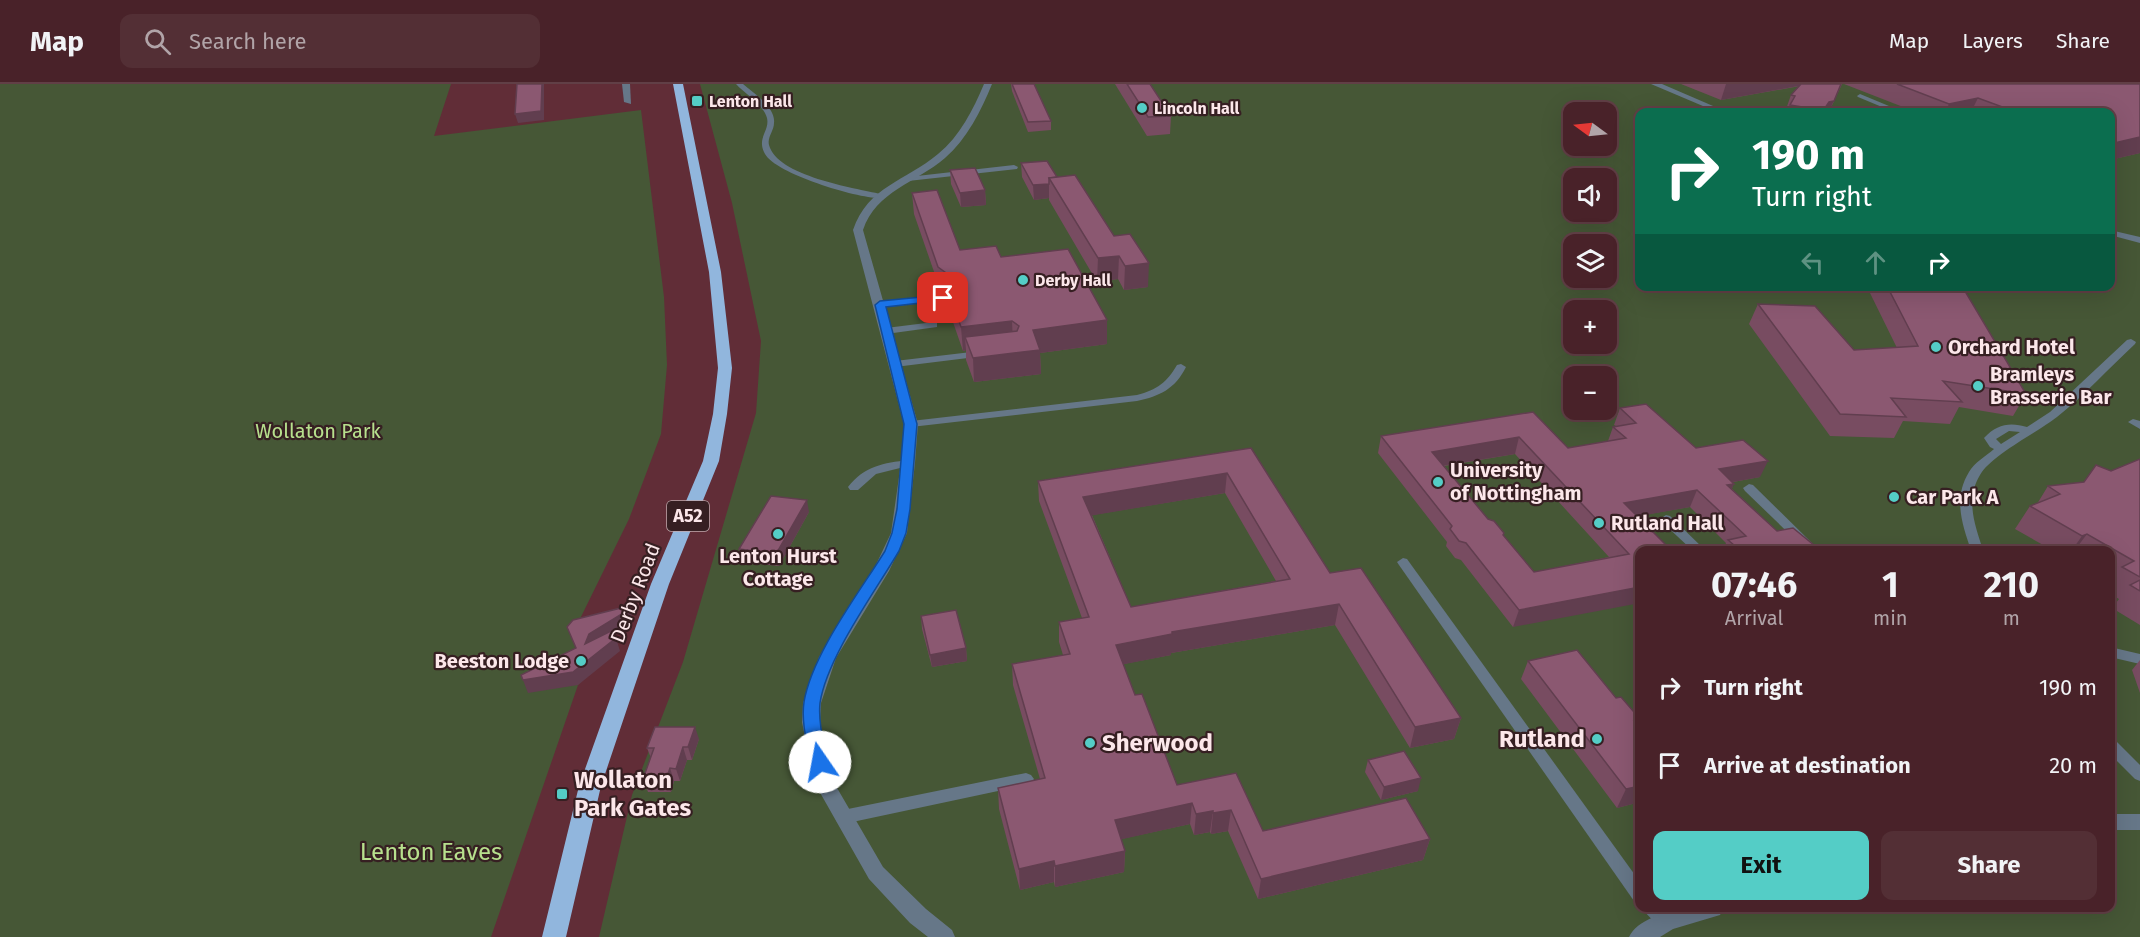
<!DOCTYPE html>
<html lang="en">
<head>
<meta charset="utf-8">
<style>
  :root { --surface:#492229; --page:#532f35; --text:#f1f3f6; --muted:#b1a4a8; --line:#613f46; --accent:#54cdc6 }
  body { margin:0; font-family:"Fira Sans",sans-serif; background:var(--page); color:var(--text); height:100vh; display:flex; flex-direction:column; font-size:22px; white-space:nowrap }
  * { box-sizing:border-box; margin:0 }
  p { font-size:20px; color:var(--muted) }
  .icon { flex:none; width:33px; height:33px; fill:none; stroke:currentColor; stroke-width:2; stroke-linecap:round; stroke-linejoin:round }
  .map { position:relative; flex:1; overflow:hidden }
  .drawer { position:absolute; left:1635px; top:462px; width:480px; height:366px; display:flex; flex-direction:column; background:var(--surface); border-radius:12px; box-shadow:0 6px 24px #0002,0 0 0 2px var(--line) }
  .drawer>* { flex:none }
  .top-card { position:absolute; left:1635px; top:24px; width:480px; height:183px; border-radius:12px; box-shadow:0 6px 24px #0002,0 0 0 2px var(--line); background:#0b6e4f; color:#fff; overflow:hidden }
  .needle { width:39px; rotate:285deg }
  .tools { position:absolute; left:1563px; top:18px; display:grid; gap:12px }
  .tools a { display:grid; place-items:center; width:54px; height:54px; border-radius:12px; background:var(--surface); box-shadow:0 6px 24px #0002,0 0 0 2px var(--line); font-size:30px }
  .pin { position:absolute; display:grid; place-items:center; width:51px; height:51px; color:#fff; margin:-26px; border-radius:12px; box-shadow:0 3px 9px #0006 }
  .me { position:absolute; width:66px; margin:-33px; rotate:348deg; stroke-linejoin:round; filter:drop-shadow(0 0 4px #0008) }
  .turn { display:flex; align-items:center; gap:21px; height:126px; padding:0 18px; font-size:27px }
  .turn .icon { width:78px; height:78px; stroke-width:2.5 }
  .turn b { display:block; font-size:42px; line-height:51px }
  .lanes { display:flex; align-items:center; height:57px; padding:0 18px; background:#0003; justify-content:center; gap:30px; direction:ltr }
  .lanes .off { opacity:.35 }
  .eta { display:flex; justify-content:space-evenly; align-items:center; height:102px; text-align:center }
  .eta b { font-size:36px; font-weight:700; line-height:42px }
  .action { display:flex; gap:12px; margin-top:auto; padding:12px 18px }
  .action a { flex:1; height:69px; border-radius:12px; background:var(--accent); color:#111; font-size:24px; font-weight:700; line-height:69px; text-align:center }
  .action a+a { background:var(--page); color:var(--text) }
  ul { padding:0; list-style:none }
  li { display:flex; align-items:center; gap:18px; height:78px; padding:0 18px }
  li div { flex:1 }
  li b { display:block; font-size:22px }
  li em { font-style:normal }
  header { display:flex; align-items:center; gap:36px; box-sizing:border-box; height:84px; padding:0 30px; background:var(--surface); border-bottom:2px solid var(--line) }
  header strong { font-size:28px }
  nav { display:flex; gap:33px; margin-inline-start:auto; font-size:21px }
  .search { width:420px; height:54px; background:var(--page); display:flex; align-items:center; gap:15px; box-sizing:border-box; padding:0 21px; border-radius:12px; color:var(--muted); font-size:22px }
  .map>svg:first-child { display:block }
  .green { fill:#465736; fill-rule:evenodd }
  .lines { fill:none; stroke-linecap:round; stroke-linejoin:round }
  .service { fill:#678; fill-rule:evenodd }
  .minor { fill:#678; fill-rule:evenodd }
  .tertiary { fill:#678; fill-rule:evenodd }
  .trunk { fill:#91b6dd; fill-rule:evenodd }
  .wall { fill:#784c61; fill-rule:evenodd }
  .shaded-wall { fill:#613e4f }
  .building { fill:#8b5871; stroke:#613e4f; stroke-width:1.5; fill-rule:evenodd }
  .route { fill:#1a73e8; stroke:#114b97; stroke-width:1.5 }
  .poi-dot { fill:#54cdc6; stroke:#361f22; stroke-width:2 }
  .labels { text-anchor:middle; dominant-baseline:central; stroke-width:4.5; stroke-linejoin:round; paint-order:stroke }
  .far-poi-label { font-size:16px; font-weight:bold; fill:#fce7ea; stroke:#361f22; text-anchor:start }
  .shield { fill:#361f22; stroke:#c1abae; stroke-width:1.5 }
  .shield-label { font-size:18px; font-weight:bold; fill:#fce7ea }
  .poi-label { font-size:20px; font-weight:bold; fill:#fce7ea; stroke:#361f22; text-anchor:start }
  .park-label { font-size:20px; fill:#b7e08d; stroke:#361f22 }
  .street-label { font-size:20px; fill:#fce7ea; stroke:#361f22 }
  .near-poi-label { font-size:24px; font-weight:bold; fill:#fce7ea; stroke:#361f22; text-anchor:start }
  .near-park-label { font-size:24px; fill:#b7e08d; stroke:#361f22 }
</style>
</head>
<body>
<header>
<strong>Map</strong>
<div class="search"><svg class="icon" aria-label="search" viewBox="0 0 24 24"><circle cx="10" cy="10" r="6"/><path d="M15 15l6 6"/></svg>Search here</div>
<nav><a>Map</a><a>Layers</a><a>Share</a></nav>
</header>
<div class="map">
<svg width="2140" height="853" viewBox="0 0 2140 853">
  <rect width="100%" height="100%" fill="#612d37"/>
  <g class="green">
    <polygon points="0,0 451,0 434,52 641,26 664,213 667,281 661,350 629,435 578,539 589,590 578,601 491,853 0,853"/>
    <path d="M700 0H2140V853H599L632 711 683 578 756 329 761 257 732 119ZM1574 28H1606V62H1574ZM1640 28H2110V202H1640ZM1574 94H1606V128H1574ZM1574 160H1606V194H1574ZM1574 226H1606V260H1574ZM1574 292H1606V326H1574ZM1640 466H2110V824H1640Z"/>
  </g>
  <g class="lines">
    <g class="service">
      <path d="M736 0H743C753 9 776 23 774 39 774 47 767 53 769 61 777 92 854 104 881 110V114C859 115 776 90 765 70 756 54 770 47 767 34 763 20 745 10 736 0Z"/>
      <polygon points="1860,10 1901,27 1903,28 1894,28 1858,13 1857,12"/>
      <polygon points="1014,81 1018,83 1017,85 908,97 904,95 908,93"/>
      <polygon points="2110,146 2140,153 2140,159 2110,151"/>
      <polygon points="943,211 948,214 946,216 880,224 875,221 880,218"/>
      <polygon points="934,238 937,239 937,243 886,250 881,247 886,244"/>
      <path d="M2131 255 2136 258 2135 260C2109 284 2085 311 2057 333 2038 348 1991 371 1980 391 1965 416 1975 441 1983 466H1971C1962 440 1953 414 1969 388 1974 379 1986 372 1994 365L1990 363 1984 354C1997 340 2010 338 2027 343L2050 328 2127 256ZM2009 347 2020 348 2001 360 1996 355Z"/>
      <polygon points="980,267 985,270 984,272 895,283 890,280 895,277"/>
      <path d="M1181 280 1186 283C1175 305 1160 312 1137 317L911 343 906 340 911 337 1137 311C1157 306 1167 298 1177 281Z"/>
      <polygon points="2133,335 2140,337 2140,345 2128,338"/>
      <path d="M908 376 912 377 914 379 912 381 876 390 858 406H850L848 403C864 382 884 379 908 376Z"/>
      <polygon points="1749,400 1753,401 1819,466 1806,466 1745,407 1743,404"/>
      <polygon points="1666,431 1670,432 1705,466 1692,466 1662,438 1660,435"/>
      <polygon points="1403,474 1407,475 1640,798 1640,819 1634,817 1399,481 1397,478"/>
      <polygon points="2110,563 2140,570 2140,580 2110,573"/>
      <polygon points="2110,654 2115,656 2140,681 2140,697 2135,695 2110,670"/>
      <polygon points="1026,689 1031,691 1034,695 1031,699 1026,701 843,740 837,738 835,733 837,728 843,726"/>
      <path d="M1643 824C1656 823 1670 822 1677 837L1674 842 1668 845C1658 841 1647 833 1643 824Z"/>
    </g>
    <g class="minor">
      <polygon points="622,0 630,0 631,20 624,18"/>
      <polygon points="1651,0 1662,0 1727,28 1717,28"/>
    </g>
    <g class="tertiary">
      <path d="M984 0H992C981 27 967 55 945 74 916 99 876 107 863 146L918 340 915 379 907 449 889 487 836 574 821 619 820 638 833 697 883 783 926 825 952 846 955 853H928L910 839 869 795 814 698 802 638 803 619 819 573 873 487 891 449 901 379 904 340 853 146C868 102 906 97 938 70 960 52 973 26 984 0Z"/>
      <rect x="2110" y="730" width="30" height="16"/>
      <path d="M1682 824H1724L1720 831 1673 845 1660 853H1629C1637 836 1665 828 1682 824Z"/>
    </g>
    <polygon class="trunk" points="673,0 683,0 721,188 732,284 727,330 719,377 669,500 601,702 566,853 542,853 579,702 651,500 703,377 713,330 718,284 709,188"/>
  </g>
  <g class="wall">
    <polygon points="1011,0 1034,0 1051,37 1051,46 1028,48 1012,7"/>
    <polygon points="1115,0 1150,0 1171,32 1170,50 1147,52"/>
    <polygon points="1681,0 1842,0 1829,28 1785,28 1791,11 1800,2 1721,16"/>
    <polygon points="1844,0 2140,0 2140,69 2110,76 2110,28 1916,28"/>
    <polygon points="1021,79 1057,93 1148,203 1124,206 1118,195 1097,198 1049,116 1049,114 1034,116 1022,93"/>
    <polygon points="950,86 985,106 986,121 961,123 951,100"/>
    <polygon points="912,109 960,166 1001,173 1107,260 1040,269 1041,290 974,298 966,276 966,266 963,267 946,218 945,209 940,205 914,130"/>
    <polygon points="1873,202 1962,202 2026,310 2013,332 1959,323 1950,340 1903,337 1894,354 1830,352 1749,240 1758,220 1854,266 1897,264 1870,209"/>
    <path d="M1620 324 1696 364 1760 393 1733 398 1732 405 1777 447 1820 466H1723L1726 459 1690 423 1637 432 1671 466 1513 543 1461 476 1455 474 1446 462 1447 458 1378 369 1381 352 1533 328 1568 364 1608 357 1613 343 1616 342 1614 341ZM1515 370 1609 473 1534 488 1503 451 1488 435 1444 382Z"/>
    <path d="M1251 364 1330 489 1461 634 1454 655 1410 664 1335 541 1171 569V571L1123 580 1135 611 1177 701 1236 689 1263 747 1430 755 1423 776 1258 815 1228 747 1211 750 1210 748 1194 751 1190 740 1121 755 1125 767 1124 788 1055 803 1054 798 1020 806 999 725 998 704 1040 695 1013 601 1012 580 1063 571 1059 558V538L1082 534 1039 417 1038 397ZM1225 409 1276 497 1131 523 1092 431Z"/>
    <polygon points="2140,375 2140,541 2112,524 2119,515 2110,510 2110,499 2112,497 2110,496 2110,466 2052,466 2015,445 2030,422 2037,420 2048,402 2084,398"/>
    <polygon points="809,428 779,482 742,478 739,465"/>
    <polygon points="921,532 966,564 967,577 932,583 922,545"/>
    <polygon points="2140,576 2140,609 2132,586"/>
    <polygon points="1528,577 1616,614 1640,635 1637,641 1640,718 1617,724 1521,595"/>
    <polygon points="699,655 692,676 687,676 680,697 674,697 671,708 648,708 643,695 651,674 647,664"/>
    <polygon points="1368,676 1418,707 1381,716 1365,688"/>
  </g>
  <g class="shaded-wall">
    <polygon points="542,0 544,0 544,36 518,39 515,30"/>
    <polygon points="1726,0 1809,0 1721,16"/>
    <polygon points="1841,0 1829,28 1820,28 1821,26"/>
    <polygon points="1978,14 1971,28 1945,28 1949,20"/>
    <polygon points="2140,53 2140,69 2110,76 2110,60"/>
    <polygon points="1049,100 1049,114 1034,116 1033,101"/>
    <polygon points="985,106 986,121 961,123 960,109"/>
    <polygon points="1119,172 1118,195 1097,198 1098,174"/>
    <polygon points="1149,179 1148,203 1124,206 1125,182"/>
    <polygon points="1107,236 1107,260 1040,269 1041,290 974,298 973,274 1033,246"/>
    <polygon points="1012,237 1013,261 965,253 966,266 963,267 961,243"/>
    <polygon points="1519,353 1515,370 1428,384 1432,368"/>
    <polygon points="1768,377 1760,393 1711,402 1719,385"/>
    <polygon points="1227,389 1225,409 1083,433 1083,413"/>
    <polygon points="1734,400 1727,416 1727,401"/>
    <polygon points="1697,406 1690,423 1618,436 1624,419"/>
    <polygon points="807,416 809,428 779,482 776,470"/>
    <polygon points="2087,450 2075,466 2072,466 2082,452"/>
    <polygon points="1640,503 1640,519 1513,543 1519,526"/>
    <polygon points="1339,520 1335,541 1171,569 1171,571 1115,582 1116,561 1172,548"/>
    <polygon points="630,525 634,537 594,562 585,560 589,550"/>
    <polygon points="616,554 620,567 578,601 528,609 523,596"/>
    <polygon points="966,564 967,577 932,583 930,571"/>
    <polygon points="1461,634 1454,655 1410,664 1415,643"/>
    <polygon points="695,643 699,655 692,676 688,663"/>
    <polygon points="683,663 687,676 680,697 676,685"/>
    <polygon points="670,684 674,697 671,708 666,696"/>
    <polygon points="1421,694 1418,707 1381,716 1384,703"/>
    <polygon points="1640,702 1640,718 1617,724 1626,705"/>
    <polygon points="1192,719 1190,740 1114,757 1115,736"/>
    <polygon points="1231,726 1228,747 1211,750 1213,729"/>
    <polygon points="1213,727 1210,748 1194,751 1196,730"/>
    <polygon points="1430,755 1423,776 1258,815 1261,795"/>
    <polygon points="1125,767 1124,788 1055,803 1055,782"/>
    <polygon points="1054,777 1054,798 1020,806 1019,785"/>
  </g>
  <g class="building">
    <polygon points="517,0 542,0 541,27 515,30"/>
    <polygon points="1012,0 1034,0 1051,37 1028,38"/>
    <polygon points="1127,0 1150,0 1171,32 1148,33"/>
    <polygon points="1801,0 1841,0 1834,17 1829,18 1825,24 1821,26 1790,21 1795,12 1791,11"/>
    <polygon points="1897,0 2140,0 2140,53 2110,60 2110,28 2016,28 1978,14 1949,20"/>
    <polygon points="1047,77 1057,93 1049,94 1049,100 1033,101 1021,79"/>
    <polygon points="975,84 985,106 960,109 950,86"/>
    <polygon points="1075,91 1114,152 1130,150 1149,179 1125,182 1119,172 1098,174 1049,94"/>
    <polygon points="937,106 960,166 996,162 1001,173 1068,165 1107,236 1033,246 1040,266 973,274 965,253 1017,247 1019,242 1012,237 961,243 944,196 949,191 938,183 912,109"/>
    <polygon points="1887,202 1962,202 2026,310 1943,297 1962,318 1891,314 1906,333 1840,330 1758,220 1815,222 1854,266 1918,262"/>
    <path d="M1646 320 1696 364 1743 356 1768 377 1719 385 1734 400 1727 401 1777 447 1793 444 1820 466H1740L1728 456 1746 452 1697 406 1624 419 1671 466H1640V503L1519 526 1466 459 1459 457 1450 445 1452 442 1381 352 1533 328 1568 364 1626 354 1613 343 1636 339 1620 324ZM1519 353 1629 470 1534 488 1503 451 1504 449 1494 437 1488 435 1432 368Z"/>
    <path d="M1251 364 1330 489 1361 484 1461 634 1415 643 1339 520 1172 548V550L1116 561 1135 611 1142 610 1177 701 1236 689 1263 747 1406 714 1430 755 1261 795 1231 726 1213 729V727L1196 730 1192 719 1115 736 1125 767 1055 782 1054 777 1019 785 998 704 1045 694 1012 580 1070 570 1059 538 1089 533 1038 397ZM1227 389 1290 495 1131 523 1083 413Z"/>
    <polygon points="2140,375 2140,493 2122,483 2134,477 2087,450 2082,452 2030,422 2060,410 2048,402 2084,398 2096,381 2111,387"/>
    <polygon points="771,412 807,416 776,470 739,465"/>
    <polygon points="2140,496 2140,507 2130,501"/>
    <polygon points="629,522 630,525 589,550 585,560 611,547 616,554 573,588 523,596 521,591 576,564 567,543 573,536"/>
    <polygon points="956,526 966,564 930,571 921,532"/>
    <polygon points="1577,566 1616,614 1621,613 1640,635 1634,637 1640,644 1640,702 1626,705 1528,577"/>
    <polygon points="655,643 695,643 688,663 683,663 676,685 670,684 666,696 643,695 654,664 647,664"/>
    <polygon points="1404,667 1421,694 1384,703 1368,676"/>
  </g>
  <path class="route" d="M943 211 949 214 947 216 886 223 917 340 910 425 906 449 899 467C875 508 827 573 820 619 818 639 824 659 828 678L826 683 820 685 814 683 811 678C807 659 801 638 804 618 812 570 859 509 885 467L892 449 897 425 904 340 875 221 880 217Z"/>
  <g class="poi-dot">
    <rect x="691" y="11" width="12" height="12" rx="3"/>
    <circle cx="1142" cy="24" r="6"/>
    <circle cx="1023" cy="196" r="6"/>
    <circle cx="1936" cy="263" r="6"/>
    <circle cx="1978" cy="302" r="6"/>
    <circle cx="1438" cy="398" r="6"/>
    <circle cx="1894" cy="413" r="6"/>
    <circle cx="1599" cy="439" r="6"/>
    <circle cx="778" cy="450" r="6"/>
    <circle cx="581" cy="577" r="6"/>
    <circle cx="1597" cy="655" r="6"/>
    <circle cx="1090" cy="659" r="6"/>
    <rect x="556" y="704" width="12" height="12" rx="3"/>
  </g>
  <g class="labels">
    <g class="far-poi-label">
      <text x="709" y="17">Lenton Hall</text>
      <text x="1154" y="24">Lincoln Hall</text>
      <text x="1035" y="196">Derby Hall</text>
    </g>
    <rect class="shield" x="667" y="417" width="42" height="30" rx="4.5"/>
    <g class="shield-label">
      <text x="688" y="432">A52</text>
    </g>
    <g class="poi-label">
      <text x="1948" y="263">Orchard Hotel</text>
      <text x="1990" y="290">Bramleys<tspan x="1990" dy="23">Brasserie Bar</tspan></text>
      <text x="1450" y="386">University<tspan x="1450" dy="23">of Nottingham</tspan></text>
      <text x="1906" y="413">Car Park A</text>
      <text x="1611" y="439">Rutland Hall</text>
      <text x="778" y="472" text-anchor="middle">Lenton Hurst<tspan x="778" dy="23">Cottage</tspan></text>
      <text x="569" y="577" text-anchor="end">Beeston Lodge</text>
    </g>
    <g class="park-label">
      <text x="318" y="347">Wollaton Park</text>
    </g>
    <g class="street-label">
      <text transform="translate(635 509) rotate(-69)">Derby Road</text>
    </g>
    <g class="near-poi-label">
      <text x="1585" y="655" text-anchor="end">Rutland</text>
      <text x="1102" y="659">Sherwood</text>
      <text x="574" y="696">Wollaton<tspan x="574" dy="28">Park Gates</tspan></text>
    </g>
    <g class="near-park-label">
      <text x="431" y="768">Lenton Eaves</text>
    </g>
  </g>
</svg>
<div class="tools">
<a><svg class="needle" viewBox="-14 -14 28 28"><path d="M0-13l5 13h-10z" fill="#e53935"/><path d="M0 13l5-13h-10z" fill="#b1a4a8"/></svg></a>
<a><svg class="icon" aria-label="sound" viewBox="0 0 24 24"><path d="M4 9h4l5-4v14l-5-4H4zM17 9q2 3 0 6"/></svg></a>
<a><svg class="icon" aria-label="layers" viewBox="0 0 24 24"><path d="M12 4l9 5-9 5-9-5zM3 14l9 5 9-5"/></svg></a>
<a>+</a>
<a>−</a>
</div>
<div class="pin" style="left:943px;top:214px;background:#d93025"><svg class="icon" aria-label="arrive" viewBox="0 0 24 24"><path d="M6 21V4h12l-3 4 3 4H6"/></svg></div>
<svg class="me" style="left:820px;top:678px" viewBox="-20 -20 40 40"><circle r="19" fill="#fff"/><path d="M0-13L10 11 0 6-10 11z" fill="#1a73e8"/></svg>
<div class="top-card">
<div class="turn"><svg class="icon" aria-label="right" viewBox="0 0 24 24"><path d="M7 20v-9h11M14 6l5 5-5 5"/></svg><div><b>190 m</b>Turn right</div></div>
<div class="lanes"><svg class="icon off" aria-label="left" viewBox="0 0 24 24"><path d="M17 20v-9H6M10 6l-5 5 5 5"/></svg><svg class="icon off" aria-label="ahead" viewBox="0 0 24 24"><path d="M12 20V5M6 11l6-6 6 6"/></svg><svg class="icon" aria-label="right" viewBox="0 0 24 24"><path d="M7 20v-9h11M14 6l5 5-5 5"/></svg></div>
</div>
<section class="drawer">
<div class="eta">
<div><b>07:46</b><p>Arrival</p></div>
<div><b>1</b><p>min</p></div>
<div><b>210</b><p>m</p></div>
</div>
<ul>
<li><svg class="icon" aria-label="right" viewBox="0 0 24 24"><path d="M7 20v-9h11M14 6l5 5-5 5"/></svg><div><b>Turn right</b></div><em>190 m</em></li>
<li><svg class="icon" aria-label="arrive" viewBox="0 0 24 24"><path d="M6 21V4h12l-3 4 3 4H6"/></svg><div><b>Arrive at destination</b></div><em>20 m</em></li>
</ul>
<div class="action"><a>Exit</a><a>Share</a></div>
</section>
</div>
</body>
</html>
